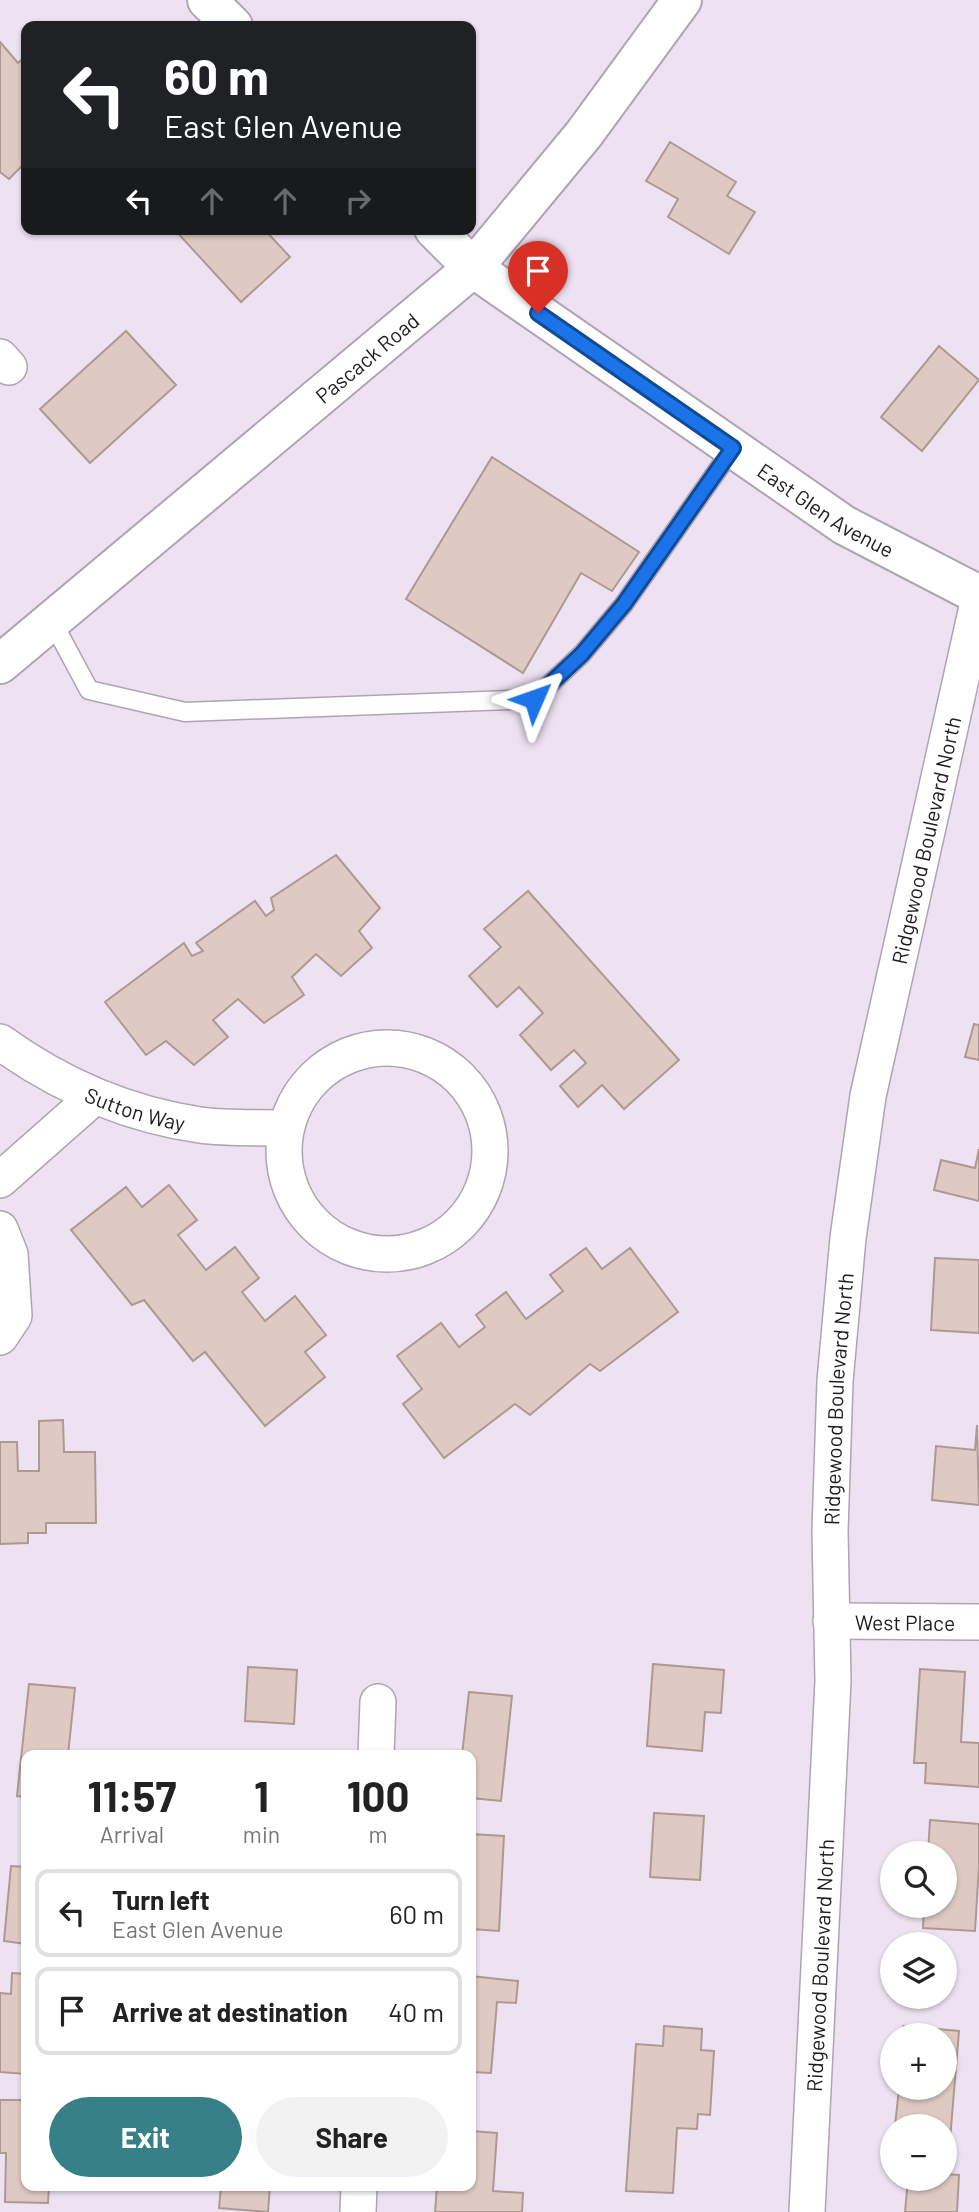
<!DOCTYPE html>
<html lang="en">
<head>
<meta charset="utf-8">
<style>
  :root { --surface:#fff; --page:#f2f2f2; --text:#222; --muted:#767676; --line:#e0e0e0; --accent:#388087 }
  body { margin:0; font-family:Barlow,sans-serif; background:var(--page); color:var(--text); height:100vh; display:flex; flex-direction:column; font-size:26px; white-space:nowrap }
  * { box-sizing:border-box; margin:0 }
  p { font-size:23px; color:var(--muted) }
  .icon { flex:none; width:38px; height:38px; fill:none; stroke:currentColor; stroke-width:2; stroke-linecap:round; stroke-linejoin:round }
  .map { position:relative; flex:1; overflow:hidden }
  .drawer { position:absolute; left:21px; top:1750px; width:455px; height:441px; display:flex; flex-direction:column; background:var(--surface); border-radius:14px; box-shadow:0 2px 5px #0004 }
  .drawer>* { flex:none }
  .guide { position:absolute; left:21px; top:21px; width:455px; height:214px; border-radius:14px; box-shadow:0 2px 5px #0004; background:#202124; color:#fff; overflow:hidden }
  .tools { position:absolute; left:880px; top:1841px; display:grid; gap:14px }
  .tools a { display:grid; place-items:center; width:77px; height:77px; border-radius:50%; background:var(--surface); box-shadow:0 2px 5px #0004; font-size:35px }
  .pin { position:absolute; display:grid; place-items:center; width:60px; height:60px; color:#fff; margin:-72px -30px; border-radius:50% 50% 50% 0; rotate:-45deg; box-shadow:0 0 7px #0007 }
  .pin .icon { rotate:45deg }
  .me { position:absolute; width:77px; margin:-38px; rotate:47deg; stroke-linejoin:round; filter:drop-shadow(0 0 5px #0008) }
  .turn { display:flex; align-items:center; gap:24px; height:147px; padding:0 28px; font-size:32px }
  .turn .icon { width:91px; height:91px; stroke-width:2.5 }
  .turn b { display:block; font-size:49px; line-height:60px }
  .lanes { display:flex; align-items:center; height:66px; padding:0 28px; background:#0003; justify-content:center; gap:35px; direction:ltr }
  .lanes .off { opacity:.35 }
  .eta { display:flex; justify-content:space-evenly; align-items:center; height:119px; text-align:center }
  .eta b { font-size:42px; font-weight:700; line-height:49px }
  .primary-button { display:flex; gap:14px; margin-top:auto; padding:14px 28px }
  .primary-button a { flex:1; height:80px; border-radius:42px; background:var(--accent); color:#fff; font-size:28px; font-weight:700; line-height:80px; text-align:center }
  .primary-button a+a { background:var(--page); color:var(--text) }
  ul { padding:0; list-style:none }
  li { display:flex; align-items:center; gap:21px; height:88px; margin:0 14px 10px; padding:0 14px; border:4px solid var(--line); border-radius:14px }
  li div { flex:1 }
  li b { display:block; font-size:26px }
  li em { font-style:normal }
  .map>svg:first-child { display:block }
  .building { fill:#decac3; stroke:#ad9992; stroke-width:2 }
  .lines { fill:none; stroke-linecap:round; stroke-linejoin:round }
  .service-casing { stroke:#afa4b3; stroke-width:21 }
  .minor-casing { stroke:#afa4b3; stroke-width:38 }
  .tertiary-casing { stroke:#afa4b3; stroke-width:42 }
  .secondary-casing { stroke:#afa4b3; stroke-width:42 }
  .service { stroke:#fff; stroke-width:18 }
  .minor { stroke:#fff; stroke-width:35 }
  .tertiary { stroke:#fff; stroke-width:38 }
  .secondary { stroke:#fff; stroke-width:38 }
  .route-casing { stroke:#114b97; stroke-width:18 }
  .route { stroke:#1a73e8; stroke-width:12 }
  .labels { text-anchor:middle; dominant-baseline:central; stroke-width:7; stroke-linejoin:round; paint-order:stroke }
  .street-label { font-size:21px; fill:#1e1a20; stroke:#eee2f2 }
</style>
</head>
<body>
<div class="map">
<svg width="979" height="2212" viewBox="0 0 979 2212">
  <rect width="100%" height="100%" fill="#eee2f2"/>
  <g class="building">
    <polygon points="0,42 18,63 26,56 26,162 9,179 0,172"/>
    <polygon points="670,142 736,182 727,196 755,212 729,254 668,217 678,199 646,181"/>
    <polygon points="174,229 264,229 290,257 241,302"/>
    <polygon points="126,331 176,385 90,463 40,409"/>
    <polygon points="939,346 979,380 922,451 881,417"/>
    <polygon points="492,457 639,552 612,591 581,573 523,673 406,599"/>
    <polygon points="336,855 380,908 359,931 372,948 341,976 316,954 292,977 304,995 264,1023 238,999 213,1020 228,1037 194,1065 166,1041 146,1055 105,1002 184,943 192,956 203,951 196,943 255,901 266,916 274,910 271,898"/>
    <polygon points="528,891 679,1060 624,1109 602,1085 578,1107 560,1086 586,1063 574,1050 551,1070 520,1035 543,1013 519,987 497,1007 469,976 501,947 484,929"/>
    <polygon points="974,1024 979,1025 979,1060 965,1057"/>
    <polygon points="979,1149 979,1201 934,1190 941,1160 975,1168"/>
    <polygon points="169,1185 197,1220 178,1235 206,1270 235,1247 259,1278 242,1292 265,1321 295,1296 326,1335 305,1352 325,1377 265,1426 205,1352 193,1361 144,1300 132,1305 71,1230 126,1187 142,1207"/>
    <polygon points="586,1248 602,1269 630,1248 678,1312 600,1371 590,1364 530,1415 515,1404 444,1458 403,1404 422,1389 397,1356 441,1323 459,1347 485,1327 476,1315 506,1292 526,1319 563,1291 550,1275"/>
    <polygon points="935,1258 979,1260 979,1333 931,1330"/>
    <polygon points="63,1420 64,1452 95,1452 96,1523 46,1523 46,1533 28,1533 28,1543 0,1544 0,1442 17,1442 18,1471 39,1471 39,1421"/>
    <polygon points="977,1425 979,1505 932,1500 936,1446 975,1450"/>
    <polygon points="653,1664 724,1670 721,1713 705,1712 702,1751 647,1746"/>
    <polygon points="248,1667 297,1670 294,1724 245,1721"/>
    <polygon points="920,1669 965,1672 961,1742 979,1743 979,1787 925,1783 926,1763 914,1763"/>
    <polygon points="29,1684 75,1688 68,1755 26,1755 26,1797 17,1796"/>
    <polygon points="469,1692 512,1696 501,1801 471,1798 471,1755 462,1755"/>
    <polygon points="654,1813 704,1816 700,1880 650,1877"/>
    <polygon points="930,1820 979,1824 979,1866 975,1931 923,1928 924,1906 945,1906 945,1853 928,1853"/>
    <polygon points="471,1834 504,1836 499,1931 471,1929"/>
    <polygon points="11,1866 26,1867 26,1944 4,1941"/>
    <polygon points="12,1973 26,1974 26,2074 0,2072 0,1993 11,1994"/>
    <polygon points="471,1976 518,1981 516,2003 497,2002 491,2073 471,2072"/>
    <polygon points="664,2026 702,2029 701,2050 714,2051 710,2115 698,2114 697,2129 677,2128 673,2193 626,2191 636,2044 663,2046"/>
    <polygon points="903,2026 959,2031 950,2140 945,2140 945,2126 895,2126 899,2088 945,2088 945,2035 902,2035"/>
    <polygon points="0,2100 26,2100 26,2186 49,2186 48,2203 5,2202 6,2153 0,2153"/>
    <polygon points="471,2131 497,2133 493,2191 523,2193 522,2212 435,2212 437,2186 471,2186"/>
    <polygon points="945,2174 959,2175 957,2212 905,2212 908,2179 945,2179"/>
    <polygon points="221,2186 270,2186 268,2212 219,2208"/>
  </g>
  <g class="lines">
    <g class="service-casing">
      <polyline id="service" points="52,621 89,690 185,712 534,699 582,654 624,604 733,448"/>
    </g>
    <g class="minor-casing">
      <g id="minor">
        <polyline points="0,357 9,367"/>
        <path id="s1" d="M0 1042C61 1086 125 1114 200 1125 228 1129 258 1127 286 1128"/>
        <circle cx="387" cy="1151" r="103"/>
        <polyline points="0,1180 94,1097"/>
        <polyline points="0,1229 10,1254 14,1316 0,1337"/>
        <path id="s2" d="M831 1621 979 1622"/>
        <polyline points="376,1755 378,1702"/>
        <polyline points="358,2212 359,2186"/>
        <path id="s3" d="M807 2212 833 1681 830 1531 835 1381 848 1238 868 1096 979 598"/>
      </g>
    </g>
    <g class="tertiary-casing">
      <g id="tertiary">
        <path id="s4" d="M0 664 473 268 844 525 979 595"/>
      </g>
    </g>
    <g class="secondary-casing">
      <g id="secondary">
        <polyline points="207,0 233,26"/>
        <polyline points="434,229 473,268 584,134 682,0"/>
      </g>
    </g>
    <use href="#service" class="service"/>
    <use href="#minor" class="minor"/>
    <use href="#tertiary" class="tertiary"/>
    <use href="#secondary" class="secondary"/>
  </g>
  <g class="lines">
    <g class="route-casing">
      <polyline id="route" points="534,699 582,654 624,604 733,448 538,313"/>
    </g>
    <use href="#route" class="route"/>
  </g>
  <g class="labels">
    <g class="street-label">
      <text stroke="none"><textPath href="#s4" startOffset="478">Pascack Road</textPath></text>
      <text stroke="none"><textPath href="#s4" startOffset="1045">East Glen Avenue</textPath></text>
      <text stroke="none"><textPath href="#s3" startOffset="1381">Ridgewood Boulevard North</textPath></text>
      <text stroke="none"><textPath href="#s1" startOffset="152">Sutton Way</textPath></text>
      <text stroke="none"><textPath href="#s3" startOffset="814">Ridgewood Boulevard North</textPath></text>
      <text stroke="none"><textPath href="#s2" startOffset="74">West Place</textPath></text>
      <text stroke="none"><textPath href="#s3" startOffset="247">Ridgewood Boulevard North</textPath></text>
    </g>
  </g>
</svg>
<div class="tools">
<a><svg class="icon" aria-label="search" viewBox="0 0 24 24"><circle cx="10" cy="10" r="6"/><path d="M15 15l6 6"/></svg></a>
<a><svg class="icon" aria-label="layers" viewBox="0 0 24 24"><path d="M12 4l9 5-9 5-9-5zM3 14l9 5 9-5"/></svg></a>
<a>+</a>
<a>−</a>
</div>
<div class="pin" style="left:538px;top:313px;background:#d93025"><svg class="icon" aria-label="arrive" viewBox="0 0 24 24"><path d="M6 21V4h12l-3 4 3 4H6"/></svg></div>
<svg class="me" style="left:534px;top:699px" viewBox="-20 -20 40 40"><path d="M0-17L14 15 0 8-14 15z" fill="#1a73e8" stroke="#fff" stroke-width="4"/></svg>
<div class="guide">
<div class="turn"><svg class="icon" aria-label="left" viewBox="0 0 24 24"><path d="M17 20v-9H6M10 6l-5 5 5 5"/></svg><div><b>60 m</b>East Glen Avenue</div></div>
<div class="lanes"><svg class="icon" aria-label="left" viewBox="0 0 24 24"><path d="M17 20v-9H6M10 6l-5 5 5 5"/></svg><svg class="icon off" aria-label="ahead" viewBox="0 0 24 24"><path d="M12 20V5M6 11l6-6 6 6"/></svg><svg class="icon off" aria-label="ahead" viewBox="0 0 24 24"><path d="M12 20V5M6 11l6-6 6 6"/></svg><svg class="icon off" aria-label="right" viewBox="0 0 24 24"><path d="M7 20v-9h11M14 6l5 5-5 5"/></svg></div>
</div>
<section class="drawer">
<div class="eta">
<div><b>11:57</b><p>Arrival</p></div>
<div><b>1</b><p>min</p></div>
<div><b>100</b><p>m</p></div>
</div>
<ul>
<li><svg class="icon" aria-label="left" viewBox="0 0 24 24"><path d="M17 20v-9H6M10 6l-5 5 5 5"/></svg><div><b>Turn left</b><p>East Glen Avenue</p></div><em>60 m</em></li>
<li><svg class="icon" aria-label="arrive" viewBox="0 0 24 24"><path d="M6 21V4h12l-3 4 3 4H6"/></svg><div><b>Arrive at destination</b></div><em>40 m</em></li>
</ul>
<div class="primary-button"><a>Exit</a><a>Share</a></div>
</section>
</div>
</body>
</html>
